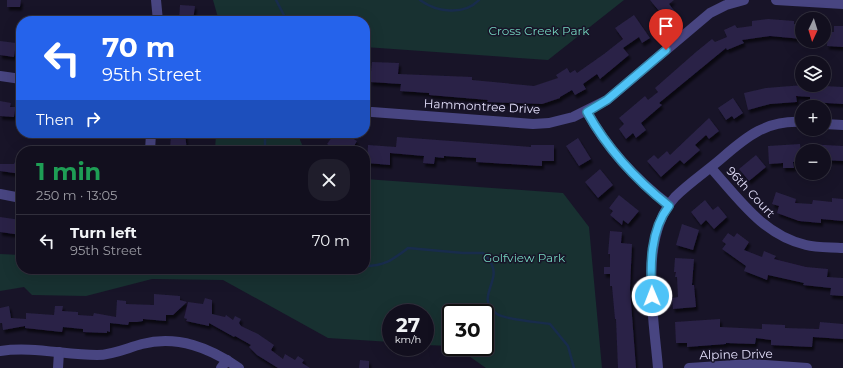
<!DOCTYPE html>
<html lang="en">
<head>
<meta charset="utf-8">
<style>
  :root { --surface:#120f1e; --page:#1f1d2b; --text:#f1f3f6; --muted:#9c9ca4; --line:#312f3c }
  body { margin:0; font-family:Montserrat,sans-serif; background:var(--page); color:var(--text); height:100vh; display:flex; flex-direction:column; font-size:15px; white-space:nowrap }
  * { box-sizing:border-box; margin:0 }
  p { font-size:13px; color:var(--muted) }
  .icon { flex:none; width:22px; height:22px; fill:none; stroke:currentColor; stroke-width:2; stroke-linecap:round; stroke-linejoin:round }
  .map { position:relative; flex:1; overflow:hidden }
  .panel { position:absolute; left:16px; top:146px; width:354px; height:128px; display:flex; flex-direction:column; background:var(--surface); border-radius:16px; box-shadow:0 4px 16px #0002,0 0 0 1px var(--line) }
  .panel>* { flex:none }
  .top-card { position:absolute; left:16px; top:16px; width:354px; height:122px; border-radius:16px; box-shadow:0 4px 16px #0002,0 0 0 1px var(--line); background:#2563eb; color:#fff; overflow:hidden }
  .needle { width:26px; rotate:184deg }
  .fabs { position:absolute; left:795px; top:12px; display:grid; gap:8px }
  .fabs a { display:grid; place-items:center; width:36px; height:36px; border-radius:50%; background:var(--surface); box-shadow:0 4px 16px #0002,0 0 0 1px var(--line); font-size:20px }
  .speed { position:absolute; left:382px; top:304px; display:flex; gap:8px; font-size:20px; font-weight:700; text-align:center }
  .speed>* { display:grid; place-content:center; width:52px; height:52px; border-radius:50%; background:var(--surface); box-shadow:0 4px 16px #0002,0 0 0 1px var(--line); line-height:1 }
  .speed small { font-size:10px; font-weight:400 }
  .speed .limit { border:2px solid #111; border-radius:6px; background:#fff; color:#111 }
  .pin { position:absolute; display:grid; place-items:center; width:34px; height:34px; color:#fff; margin:-41px -17px; border-radius:50% 50% 50% 0; rotate:-45deg; box-shadow:0 0 4px #0007 }
  .pin .icon { rotate:45deg }
  .me { position:absolute; width:44px; margin:-22px; rotate:359deg; stroke-linejoin:round; filter:drop-shadow(0 0 3px #0008) }
  .turn { display:flex; align-items:center; gap:14px; height:84px; padding:0 20px; font-size:18px }
  .turn .icon { width:52px; height:52px; stroke-width:2.5 }
  .turn b { display:block; font-size:28px; line-height:34px }
  .then { display:flex; align-items:center; height:38px; padding:0 20px; background:#0003; gap:8px; font-size:15px }
  .round { display:grid; place-items:center; flex:none; width:42px; height:42px; border-radius:16px; background:var(--page) }
  .overview { display:flex; align-items:center; justify-content:space-between; height:68px; padding:0 20px }
  h1 { font-size:24px; font-weight:700; line-height:30px; color:#1e9e55 }
  ul { padding:0; list-style:none }
  li { display:flex; align-items:center; gap:12px; height:52px; padding:0 20px; border-top:1px solid var(--line) }
  li div { flex:1 }
  li b { display:block; font-size:15px }
  li em { font-style:normal }
  .map>svg:first-child { display:block }
  .green { fill:#183131 }
  .lines { fill:none; stroke-linecap:round; stroke-linejoin:round }
  .stream { stroke:#182c4c; stroke-width:2.5 }
  .building { fill:#2a2246; filter:url(#shadow) }
  .street { stroke:#484581; stroke-width:10 }
  .route-casing { stroke:#337fa1; stroke-width:10 }
  .route { stroke:#4fc3f7; stroke-width:7 }
  .labels { text-anchor:middle; dominant-baseline:central; stroke-width:3; stroke-linejoin:round; paint-order:stroke }
  .park-label { font-size:12px; fill:#73d3bd; stroke:#181428 }
  .street-label { font-size:12px; fill:#e3dffb; stroke:#181428 }
</style>
</head>
<body>
<div class="map">
<svg width="843" height="368" viewBox="0 0 843 368">
  <defs>
    <filter id="shadow"><feDropShadow dx="2" dy="3.5" stdDeviation="1" flood-color="#0009"/></filter>
  </defs>
  <rect width="100%" height="100%" fill="#181428"/>
  <g class="green">
    <polygon points="213,0 624,0 548,60 365,47 365,21 219,21"/>
    <polygon points="216,133 300,133 300,140 305,151 215,151"/>
    <polygon points="365,179 563,193 589,227 602,368 486,368 456,347 485,347 485,313 451,313 451,346 425,345 425,313 391,313 391,342 328,338 223,280 152,279 86,296 32,295 24,287 0,291 0,254 21,255 21,269 365,269"/>
  </g>
  <g class="lines">
    <g class="stream">
      <polyline points="276,0 287,21"/>
      <path d="M420 0C436 12 464 16 479 0"/>
      <polyline points="265,151 265,133"/>
      <path d="M365 266C385 266 392 260 408 248L463 253H483C486 256 490 260 492 265 500 282 475 299 497 314 506 320 538 322 550 324L568 346 574 368"/>
    </g>
  </g>
  <g class="building">
    <polygon points="7,0 21,0 20,7 7,7"/>
    <polygon points="650,0 674,0 669,4 677,14 668,22"/>
    <polygon points="180,5 195,6 193,21 179,21"/>
    <polygon points="634,15 650,38 642,43 639,37 623,48 629,55 600,79 597,74 583,84 586,89 575,95 572,90 560,97 560,98 542,104 487,102 488,100 429,95 429,93 400,91 401,84 370,82 372,62 399,63 398,74 472,77 472,80 534,86 558,78 556,75 567,68 570,73 575,70 577,73 604,54 623,39 615,28"/>
    <polygon points="768,19 794,21 794,24 802,25 802,39 770,36 742,40 744,43 727,50 726,48 659,103 662,105 641,123 646,130 636,138 633,133 626,139 619,129 624,124 619,118 645,96 648,100 658,92 655,88 696,52 712,39 715,42 727,37 724,30 735,25 737,28 752,26 752,21"/>
    <polygon points="834,26 843,26 843,47 827,46 828,32 834,32"/>
    <polygon points="0,41 16,43 14,57 0,55"/>
    <polygon points="804,85 843,87 843,104 810,102 810,97 796,96 797,102 770,104 748,110 744,93 766,88"/>
    <polygon points="733,98 743,113 734,119 732,116 726,120 718,108"/>
    <polygon points="0,101 11,103 10,107 15,107 15,110 14,117 0,116"/>
    <polygon points="709,118 719,131 709,139 706,135 695,145 700,150 684,164 680,160 661,177 647,161 654,155 658,159 667,151 670,155"/>
    <polygon points="171,133 185,133 187,151 170,151"/>
    <polygon points="335,133 345,139 347,135 357,141 351,151 338,151 327,144"/>
    <polygon points="397,137 531,147 531,145 554,145 554,161 542,161 542,166 476,162 476,158 444,156 444,158 435,157 434,164 423,163 424,156 390,153 390,165 367,163 368,145 396,147"/>
    <polygon points="578,138 591,159 579,166 566,146"/>
    <polygon points="800,144 801,151 798,151 798,161 793,162 794,168 783,168 783,163 769,164 768,146"/>
    <polygon points="807,144 843,146 843,161 824,160 824,151 806,151"/>
    <polygon points="756,155 766,167 749,181 739,169"/>
    <polygon points="15,162 21,163 21,174 0,171 0,164 14,164"/>
    <polygon points="600,169 613,185 598,198 585,182"/>
    <polygon points="776,192 796,199 795,203 812,204 813,200 832,202 832,198 843,199 843,221 821,219 821,223 799,221 777,213 779,206 772,204"/>
    <polygon points="619,195 639,211 628,224 623,220 622,225 610,215 613,211 609,208"/>
    <polygon points="705,200 713,210 718,206 727,217 714,229 706,220 701,225 691,212"/>
    <polygon points="0,217 21,220 21,235 0,232"/>
    <polygon points="682,224 699,230 693,250 676,245"/>
    <polygon points="610,231 622,232 621,243 632,244 630,289 636,368 618,368 616,319 615,319 612,286 610,286 610,274 604,274 604,267 610,267 610,254 608,254"/>
    <polygon points="728,233 734,237 737,233 749,242 744,250 762,257 764,251 776,256 774,259 806,267 828,269 827,277 843,278 843,296 830,295 831,288 803,285 804,283 768,275 767,280 744,271 746,266 722,249 726,244 722,241"/>
    <polygon points="675,258 694,259 692,285 694,285 696,307 673,309 672,298 678,297 677,277 675,277 676,272 674,272"/>
    <polygon points="154,294 180,296 180,300 187,302 173,315 166,315 166,321 143,319 143,321 137,322 129,322 128,325 110,323 110,332 107,331 107,333 83,332 83,329 63,327 62,332 25,328 25,326 3,330 2,323 0,323 0,308 9,306 11,318 26,319 26,313 54,315 55,306 63,306 62,311 78,312 78,315 93,316 94,313 116,317 117,300 126,301 126,304 154,305"/>
    <polygon points="205,298 212,300 212,314 225,317 226,315 233,320 235,316 241,319 239,323 241,326 258,334 274,345 271,350 283,359 285,354 295,360 298,356 304,360 302,363 310,368 278,368 257,355 249,347 251,345 235,336 234,337 209,323 209,326 186,321 187,319 184,318 188,302 203,304"/>
    <polygon points="720,319 720,327 762,329 762,324 785,325 785,328 819,329 820,322 843,324 843,339 813,337 812,347 771,345 771,340 756,338 755,344 726,343 726,344 687,347 687,343 676,343 675,322"/>
    <polygon points="360,360 369,361 369,368 359,368"/>
  </g>
  <g class="lines">
    <g class="street">
      <polyline points="156,0 158,21"/>
      <polyline points="776,0 843,4"/>
      <polyline points="0,76 21,79"/>
      <polyline points="372,112 533,124 549,123 573,117 607,100 710,13 726,5 744,0"/>
      <path d="M587 112C608 150 635 179 669 205"/>
      <polyline points="824,124 843,125"/>
      <polyline points="150,151 151,133"/>
      <path d="M711 168C739 199 763 235 806 245 818 248 831 247 843 248"/>
      <polyline points="0,194 21,198"/>
      <path d="M0 351C32 346 65 355 97 355 113 355 127 348 142 344 178 335 210 348 239 368"/>
      <polyline points="58,368 59,352"/>
      <polyline points="221,368 227,360"/>
      <path d="M658 368C654 318 638 238 675 197 689 183 707 171 722 158 747 136 767 120 802 122"/>
      <polyline points="689,368 751,364 807,368"/>
    </g>
  </g>
  <g class="lines">
    <g class="route-casing">
      <path id="route" d="M652 296C650 266 650 230 669 206 635 179 608 150 587 112L607 100 666 50"/>
    </g>
    <use href="#route" class="route"/>
  </g>
  <g class="labels">
    <g class="park-label">
      <text x="539" y="30">Cross Creek Park</text>
      <text x="524" y="257">Golfview Park</text>
    </g>
    <g class="street-label">
      <text transform="translate(482 106) rotate(3)">Hammontree Drive</text>
      <text transform="translate(751 192) rotate(47)">96th Court</text>
      <text transform="translate(736 354) rotate(-1)">Alpine Drive</text>
    </g>
  </g>
</svg>
<div class="fabs">
<a><svg class="needle" viewBox="-14 -14 28 28"><path d="M0-13l5 13h-10z" fill="#e53935"/><path d="M0 13l5-13h-10z" fill="#9c9ca4"/></svg></a>
<a><svg class="icon" aria-label="layers" viewBox="0 0 24 24"><path d="M12 4l9 5-9 5-9-5zM3 14l9 5 9-5"/></svg></a>
<a>+</a>
<a>−</a>
</div>
<div class="speed"><div>27<small>km/h</small></div><div class="limit">30</div></div>
<div class="pin" style="left:666px;top:50px;background:#d93025"><svg class="icon" aria-label="arrive" viewBox="0 0 24 24"><path d="M6 21V4h12l-3 4 3 4H6"/></svg></div>
<svg class="me" style="left:652px;top:296px" viewBox="-20 -20 40 40"><circle r="17" fill="#4fc3f7" stroke="#fff" stroke-width="3"/><path d="M0-11L8 9 0 5-8 9z" fill="#fff"/></svg>
<div class="top-card">
<div class="turn"><svg class="icon" aria-label="left" viewBox="0 0 24 24"><path d="M17 20v-9H6M10 6l-5 5 5 5"/></svg><div><b>70 m</b>95th Street</div></div>
<div class="then">Then<svg class="icon" aria-label="right" viewBox="0 0 24 24"><path d="M7 20v-9h11M14 6l5 5-5 5"/></svg></div>
</div>
<section class="panel">
<div class="overview"><div><h1>1 min</h1><p>250 m · 13:05</p></div><a class="round"><svg class="icon" aria-label="close" viewBox="0 0 24 24"><path d="M6 6l12 12M18 6L6 18"/></svg></a></div>
<ul>
<li><svg class="icon" aria-label="left" viewBox="0 0 24 24"><path d="M17 20v-9H6M10 6l-5 5 5 5"/></svg><div><b>Turn left</b><p>95th Street</p></div><em>70 m</em></li>
</ul>
</section>
</div>
</body>
</html>
